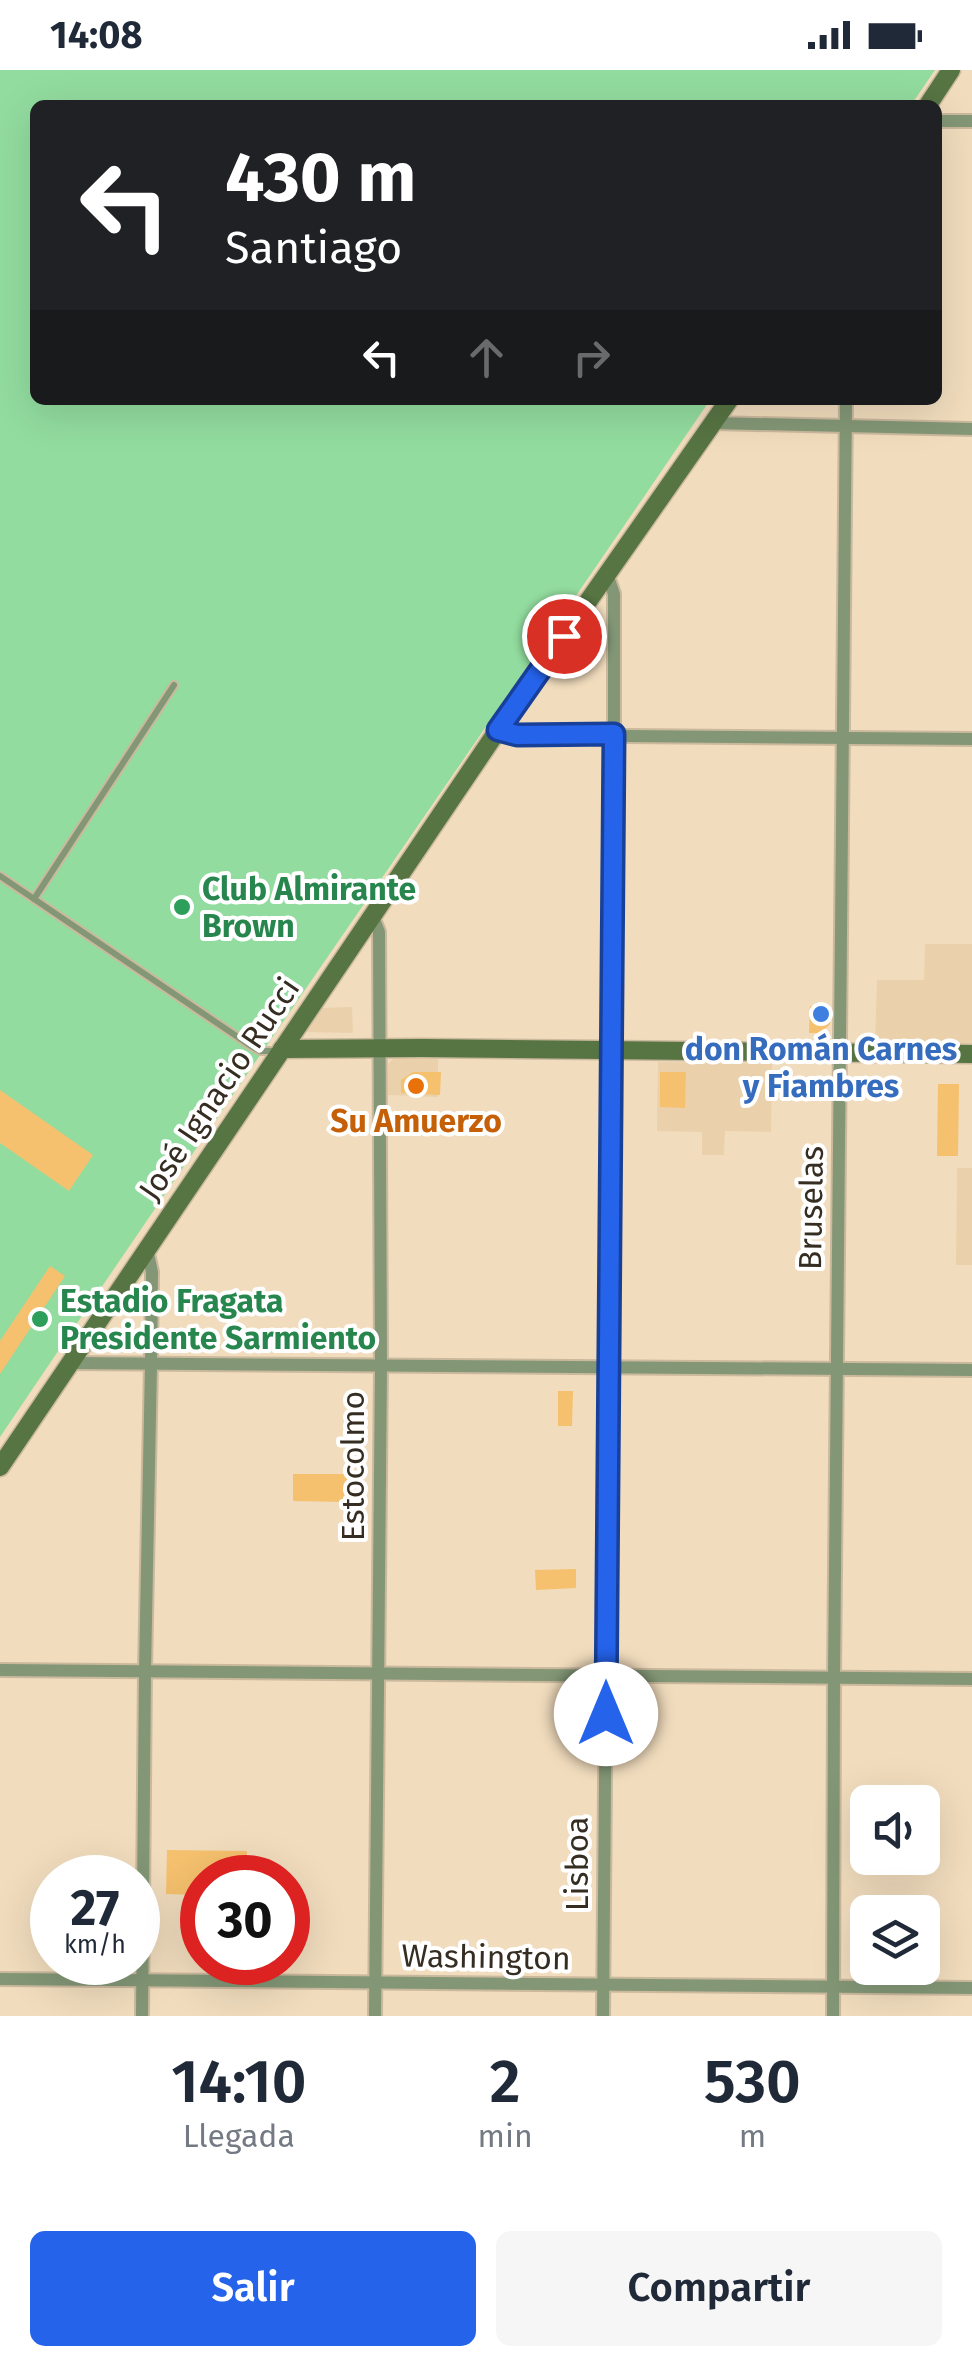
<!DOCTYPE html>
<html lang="es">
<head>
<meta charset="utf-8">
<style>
  :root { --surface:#fff; --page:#f6f6f7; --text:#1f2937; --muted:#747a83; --accent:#2563eb }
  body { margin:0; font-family:"Fira Sans",sans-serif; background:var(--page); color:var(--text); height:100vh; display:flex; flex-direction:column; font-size:38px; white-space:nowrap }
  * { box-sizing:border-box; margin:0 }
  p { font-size:32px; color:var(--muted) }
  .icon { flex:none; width:55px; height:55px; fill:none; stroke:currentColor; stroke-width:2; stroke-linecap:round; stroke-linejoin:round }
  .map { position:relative; height:1946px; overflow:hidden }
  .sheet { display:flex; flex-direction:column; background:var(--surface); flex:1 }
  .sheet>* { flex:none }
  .top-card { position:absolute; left:30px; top:30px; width:912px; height:305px; border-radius:15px; box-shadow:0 10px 40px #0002; background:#202124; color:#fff; overflow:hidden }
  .fabs { position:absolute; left:850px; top:1715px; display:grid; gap:20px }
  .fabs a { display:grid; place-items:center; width:90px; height:90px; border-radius:15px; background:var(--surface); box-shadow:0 10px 40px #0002; font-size:50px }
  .speed { position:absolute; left:30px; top:1785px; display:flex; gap:20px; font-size:50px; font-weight:700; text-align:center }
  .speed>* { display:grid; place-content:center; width:130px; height:130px; border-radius:50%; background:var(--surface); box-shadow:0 10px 40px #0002; line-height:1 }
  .speed small { font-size:25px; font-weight:400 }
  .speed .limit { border:15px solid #d22; background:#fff; color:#111 }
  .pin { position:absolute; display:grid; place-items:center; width:85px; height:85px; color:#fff; margin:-42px; border:5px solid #fff; border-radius:50%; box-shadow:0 2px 10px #0007 }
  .me { position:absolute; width:110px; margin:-55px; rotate:0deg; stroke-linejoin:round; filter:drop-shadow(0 0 8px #0008) }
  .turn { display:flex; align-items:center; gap:35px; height:210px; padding:0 30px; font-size:45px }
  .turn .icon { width:130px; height:130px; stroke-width:2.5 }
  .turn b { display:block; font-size:70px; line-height:85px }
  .lanes { display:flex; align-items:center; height:95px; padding:0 30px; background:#0003; justify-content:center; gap:50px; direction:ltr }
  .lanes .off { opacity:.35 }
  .eta { display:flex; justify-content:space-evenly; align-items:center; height:170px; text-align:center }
  .eta b { font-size:60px; font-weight:600; line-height:70px }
  .cta { display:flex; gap:20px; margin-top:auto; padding:20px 30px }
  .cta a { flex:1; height:115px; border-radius:15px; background:var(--accent); color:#fff; font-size:40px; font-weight:600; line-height:115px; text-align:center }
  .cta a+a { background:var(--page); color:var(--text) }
  .status { display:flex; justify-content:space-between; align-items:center; height:70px; padding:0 50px; background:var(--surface); direction:ltr }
  .status svg { height:28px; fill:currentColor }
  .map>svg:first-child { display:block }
  .built { fill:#ead1ac }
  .green { fill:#92dc9f }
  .building { fill:#f5c16e }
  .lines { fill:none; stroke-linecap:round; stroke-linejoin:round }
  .lane-casing { stroke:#cbb99e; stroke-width:10 }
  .street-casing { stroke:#cbb99e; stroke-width:16 }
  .secondary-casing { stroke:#cbb99e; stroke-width:21 }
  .lane { stroke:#839776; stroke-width:6 }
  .street { stroke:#839776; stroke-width:12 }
  .secondary { stroke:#577443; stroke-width:18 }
  .route-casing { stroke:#184099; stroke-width:25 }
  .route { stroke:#2563eb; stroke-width:18 }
  .leisure-dot { fill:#2e9e5b; stroke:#fff; stroke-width:4 }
  .shop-dot { fill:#3f7fe0; stroke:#fff; stroke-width:4 }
  .food-dot { fill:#e8710a; stroke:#fff; stroke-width:4 }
  .labels { text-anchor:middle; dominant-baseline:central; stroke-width:8; stroke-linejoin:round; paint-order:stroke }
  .leisure-label { font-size:32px; font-weight:bold; fill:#27864d; stroke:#fff; text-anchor:start }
  .shop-label { font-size:32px; font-weight:bold; fill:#366cbe; stroke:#fff }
  .street-label { font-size:32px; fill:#352d21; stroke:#fff }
  .food-label { font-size:32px; font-weight:bold; fill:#c56008; stroke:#fff }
</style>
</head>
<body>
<div class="status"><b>14:08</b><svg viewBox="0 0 49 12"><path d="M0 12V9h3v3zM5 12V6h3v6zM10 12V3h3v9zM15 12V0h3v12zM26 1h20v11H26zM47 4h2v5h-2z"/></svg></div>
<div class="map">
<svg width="972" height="1946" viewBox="0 0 972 1946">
  <rect width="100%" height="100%" fill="#f1dcbd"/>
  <g class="built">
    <polygon points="925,874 972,874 972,974 875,974 877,910 924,910"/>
    <polygon points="352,937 353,963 303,962 317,938"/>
    <polygon points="399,987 438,988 438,1027 388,1025 388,994 393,989"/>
    <polygon points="658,992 772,994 771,1062 725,1061 724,1085 702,1085 702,1062 657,1061"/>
    <polygon points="957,1098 972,1098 972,1195 956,1195"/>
  </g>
  <path class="green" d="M0 0H935L911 35H35V330H710C474 676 234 1020 0 1367Z"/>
  <g class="building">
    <polygon points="810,936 830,936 830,954 821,963 809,963"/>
    <polygon points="413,1002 441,1002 440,1025 401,1023 401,1010"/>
    <polygon points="660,1002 686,1002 685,1038 660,1037"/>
    <polygon points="938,1014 959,1014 958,1086 937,1086"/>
    <polygon points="0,1020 93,1085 69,1121 0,1073"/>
    <polygon points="50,1196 65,1206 0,1304 0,1271"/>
    <polygon points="558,1321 573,1321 572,1356 558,1356"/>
    <polygon points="293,1404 347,1404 347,1432 293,1431"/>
    <polygon points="576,1499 576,1518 536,1520 535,1500"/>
    <polygon points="167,1780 247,1781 247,1808 202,1808 202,1825 166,1824"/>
  </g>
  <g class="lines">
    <g class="lane-casing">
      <g id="lane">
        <polyline points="0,806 251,976 260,981 275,981"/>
        <polyline points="34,829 174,615"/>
      </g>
    </g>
    <g class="street-casing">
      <g id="street">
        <polyline points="938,51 972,51"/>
        <polyline points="714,353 972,359"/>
        <polyline points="498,660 517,665 972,669"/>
        <polyline points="373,847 379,862 381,1295 375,1946"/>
        <polyline points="70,1293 972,1300"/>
        <polyline points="0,1600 972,1609"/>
        <polyline points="0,1909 972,1918"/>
        <polyline points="142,1946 145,1600 151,1294 152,1202 147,1179"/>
        <polyline points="603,1946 614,664 614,524 607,504"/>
        <polyline points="833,1946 834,1607 846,330"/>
      </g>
    </g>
    <g class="secondary-casing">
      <g id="secondary">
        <polyline points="928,35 951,0"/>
        <polyline points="282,979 422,978 972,984"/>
        <polyline points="0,1397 498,660 729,330"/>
      </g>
    </g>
    <use href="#lane" class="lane"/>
    <use href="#street" class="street"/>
    <use href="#secondary" class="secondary"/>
  </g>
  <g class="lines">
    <g class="route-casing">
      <polyline id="route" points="564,566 498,660 517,665 614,664 606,1644"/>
    </g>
    <use href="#route" class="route"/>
  </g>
  <g class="leisure-dot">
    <circle cx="182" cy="837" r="10"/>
    <circle cx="40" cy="1249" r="10"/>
  </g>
  <circle class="shop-dot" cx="821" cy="944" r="10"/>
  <circle class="food-dot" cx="416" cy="1016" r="10"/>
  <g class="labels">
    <g class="leisure-label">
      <text x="202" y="819">Club Almirante<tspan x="202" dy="37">Brown</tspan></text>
      <text x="60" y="1231">Estadio Fragata<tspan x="60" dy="37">Presidente Sarmiento</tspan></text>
    </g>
    <g class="shop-label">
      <text x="821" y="979">don Román Carnes<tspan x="821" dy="37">y Fiambres</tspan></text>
    </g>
    <g class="street-label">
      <text transform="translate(219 1019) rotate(-56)">José Ignacio Rucci</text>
      <text transform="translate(811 1138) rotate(-89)">Bruselas</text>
      <text transform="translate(353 1396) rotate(-90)">Estocolmo</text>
      <text transform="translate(577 1794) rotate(-90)">Lisboa</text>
      <text transform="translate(486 1887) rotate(1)">Washington</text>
    </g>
    <g class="food-label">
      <text x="416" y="1051">Su Amuerzo</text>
    </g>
  </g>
</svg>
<div class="fabs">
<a><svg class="icon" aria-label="sound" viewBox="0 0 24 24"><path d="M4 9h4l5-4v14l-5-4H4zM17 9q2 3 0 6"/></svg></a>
<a><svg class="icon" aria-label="layers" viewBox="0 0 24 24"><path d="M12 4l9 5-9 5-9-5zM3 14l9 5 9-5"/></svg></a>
</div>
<div class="speed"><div>27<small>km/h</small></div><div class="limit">30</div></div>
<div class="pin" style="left:564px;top:566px;background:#d93025"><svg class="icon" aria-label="arrive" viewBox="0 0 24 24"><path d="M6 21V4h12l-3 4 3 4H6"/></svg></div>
<svg class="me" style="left:606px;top:1644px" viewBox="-20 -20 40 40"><circle r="19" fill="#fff"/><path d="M0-13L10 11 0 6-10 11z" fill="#2563eb"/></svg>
<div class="top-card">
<div class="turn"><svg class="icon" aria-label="left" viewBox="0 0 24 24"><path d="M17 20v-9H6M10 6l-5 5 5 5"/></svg><div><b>430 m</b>Santiago</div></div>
<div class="lanes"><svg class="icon" aria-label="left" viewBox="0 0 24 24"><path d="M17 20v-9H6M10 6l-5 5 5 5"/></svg><svg class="icon off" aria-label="ahead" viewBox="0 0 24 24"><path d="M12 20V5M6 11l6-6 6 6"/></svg><svg class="icon off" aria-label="right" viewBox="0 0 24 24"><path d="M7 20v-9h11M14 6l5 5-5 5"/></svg></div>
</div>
</div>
<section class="sheet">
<div class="eta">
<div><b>14:10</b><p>Llegada</p></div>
<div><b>2</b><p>min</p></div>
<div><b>530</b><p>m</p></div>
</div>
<div class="cta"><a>Salir</a><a>Compartir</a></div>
</section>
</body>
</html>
